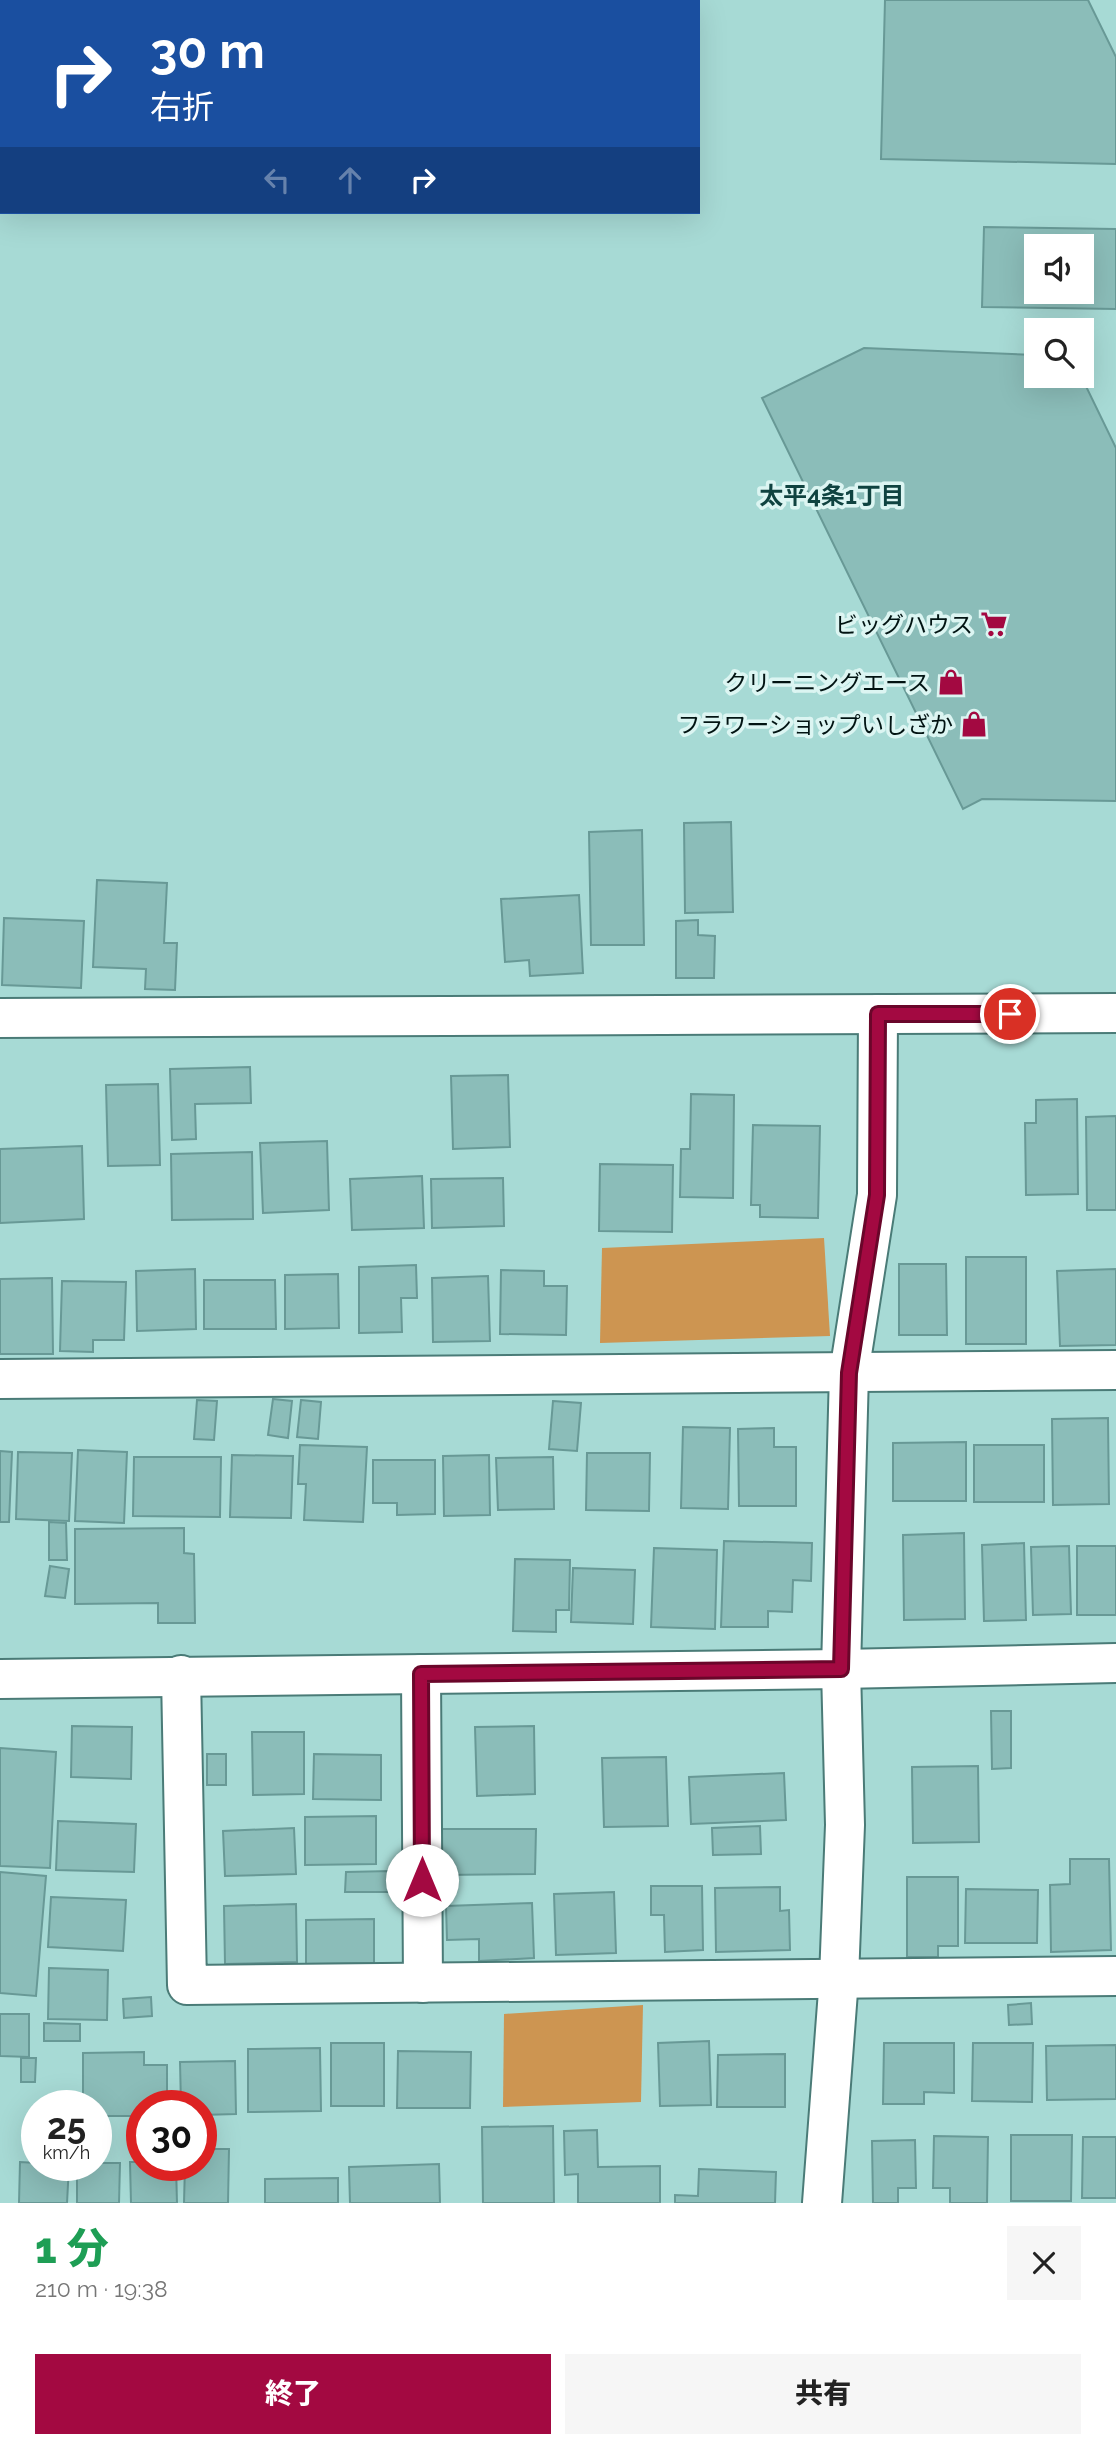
<!DOCTYPE html>
<html lang="ja">
<head>
<meta charset="utf-8">
<style>
  :root { --surface:#fff; --page:#f6f6f6; --text:#222; --muted:#767676; --accent:#a30941 }
  body { margin:0; font-family:Raleway,"Noto Sans JP",sans-serif; background:var(--page); color:var(--text); height:100vh; display:flex; flex-direction:column; font-size:26px; white-space:nowrap }
  * { box-sizing:border-box; margin:0 }
  p { font-size:23px; color:var(--muted) }
  .icon { flex:none; width:38px; height:38px; fill:none; stroke:currentColor; stroke-width:2; stroke-linecap:round; stroke-linejoin:round }
  .map { position:relative; height:2203px; overflow:hidden }
  .side { display:flex; flex-direction:column; background:var(--surface); flex:1 }
  .side>* { flex:none }
  .guide { position:absolute; left:0px; top:0px; width:700px; height:214px; box-shadow:0 7px 28px #0002; background:#1a4fa0; color:#fff; overflow:hidden }
  .tools { position:absolute; left:1024px; top:234px; display:grid; gap:14px }
  .tools a { display:grid; place-items:center; width:70px; height:70px; border-radius:0px; background:var(--surface); box-shadow:0 7px 28px #0002; font-size:35px }
  .speed { position:absolute; left:21px; top:2090px; display:flex; gap:14px; font-size:35px; font-weight:700; text-align:center }
  .speed>* { display:grid; place-content:center; width:91px; height:91px; border-radius:50%; background:var(--surface); box-shadow:0 7px 28px #0002; line-height:1 }
  .speed small { font-size:18px; font-weight:400 }
  .speed .limit { border:10px solid #d22; background:#fff; color:#111 }
  .pin { position:absolute; display:grid; place-items:center; width:60px; height:60px; color:#fff; margin:-30px; border:4px solid #fff; border-radius:50%; box-shadow:0 2px 7px #0007 }
  .me { position:absolute; width:77px; margin:-38px; rotate:0deg; stroke-linejoin:round; filter:drop-shadow(0 0 5px #0008) }
  .turn { display:flex; align-items:center; gap:24px; height:147px; padding:0 35px; font-size:32px }
  .turn .icon { width:91px; height:91px; stroke-width:2.5 }
  .turn b { display:block; font-size:49px; line-height:60px }
  .lanes { display:flex; align-items:center; height:66px; padding:0 35px; background:#0003; justify-content:center; gap:35px; direction:ltr }
  .lanes .off { opacity:.35 }
  .round { display:grid; place-items:center; flex:none; width:74px; height:74px; border-radius:0px; background:var(--page) }
  .headline { display:flex; align-items:center; justify-content:space-between; height:119px; padding:0 35px }
  h1 { font-size:42px; font-weight:800; line-height:52px; color:#1e9e55 }
  .button { display:flex; gap:14px; margin-top:auto; padding:14px 35px }
  .button a { flex:1; height:80px; border-radius:0px; background:var(--accent); color:#fff; font-size:28px; font-weight:800; line-height:80px; text-align:center }
  .button a+a { background:var(--page); color:var(--text) }
  .map>svg:first-child { display:block }
  .green { fill:#cd9551 }
  .building { fill:#8bbdb9; stroke:#689996; stroke-width:2; fill-rule:evenodd }
  .lines { fill:none; stroke-linecap:round; stroke-linejoin:round }
  .minor-casing { stroke:#4a7b77; stroke-width:42 }
  .minor { stroke:#fff; stroke-width:38 }
  .route-casing { stroke:#6a062a; stroke-width:18 }
  .route { stroke:#a30941; stroke-width:12 }
  .labels { text-anchor:middle; dominant-baseline:central; stroke-width:7; stroke-linejoin:round; paint-order:stroke }
  .poi-label { font-size:23px; fill:#011312; stroke:#dcf5f2; text-anchor:end }
  .neighbourhood-label { font-size:24px; font-weight:bold; fill:#0f4340; stroke:#dcf5f2 }
</style>
</head>
<body>
<div class="map">
<svg width="1116" height="2203" viewBox="0 0 1116 2203">
  <rect width="100%" height="100%" fill="#a7dad5"/>
  <g class="green">
    <polygon points="824,1238 830,1336 600,1343 602,1248"/>
    <polygon points="643,2005 641,2102 503,2107 504,2014"/>
  </g>
  <g class="building">
    <polygon points="204,0 263,0 204,2"/>
    <polygon points="885,0 1088,0 1116,57 1116,164 881,159"/>
    <path d="M984 227 1116 229V309L982 307ZM1036 247H1082V292H1036Z"/>
    <polygon points="864,348 1036,355 1036,376 1081,376 1116,448 1116,801 982,799 963,809 762,398"/>
    <polygon points="731,822 733,912 685,913 684,823"/>
    <polygon points="642,830 644,945 591,945 589,832"/>
    <polygon points="97,880 167,883 164,943 177,943 175,990 145,989 146,969 93,967"/>
    <polygon points="579,895 583,973 530,976 529,960 505,962 501,899"/>
    <polygon points="4,918 84,921 81,988 2,985"/>
    <polygon points="698,920 698,935 715,936 714,978 676,978 676,921"/>
    <polygon points="250,1067 251,1103 195,1104 196,1139 172,1140 170,1069"/>
    <polygon points="508,1075 510,1147 453,1149 451,1076"/>
    <polygon points="158,1084 160,1165 108,1166 106,1085"/>
    <polygon points="691,1094 734,1095 733,1198 680,1197 681,1149 690,1149"/>
    <polygon points="1077,1099 1078,1194 1026,1195 1025,1123 1036,1123 1036,1100"/>
    <polygon points="1116,1116 1116,1210 1087,1210 1086,1117"/>
    <polygon points="753,1125 820,1126 818,1218 760,1217 760,1205 751,1205"/>
    <polygon points="327,1141 329,1210 263,1213 260,1143"/>
    <polygon points="82,1146 84,1219 0,1223 0,1149"/>
    <polygon points="252,1152 253,1219 172,1220 171,1154"/>
    <polygon points="600,1164 673,1165 672,1232 599,1231"/>
    <polygon points="422,1176 424,1228 352,1230 350,1179"/>
    <polygon points="503,1178 504,1226 432,1228 431,1179"/>
    <rect x="966" y="1257" width="60" height="87"/>
    <polygon points="899,1264 946,1264 947,1335 899,1335"/>
    <polygon points="416,1265 417,1298 401,1298 402,1332 359,1333 359,1267"/>
    <polygon points="195,1269 196,1329 137,1331 136,1271"/>
    <polygon points="1116,1269 1116,1345 1060,1346 1057,1271"/>
    <polygon points="501,1270 544,1271 544,1286 567,1286 566,1335 500,1334"/>
    <polygon points="338,1274 339,1328 285,1329 285,1275"/>
    <polygon points="488,1276 490,1341 433,1342 432,1278"/>
    <polygon points="52,1278 53,1354 0,1354 0,1279"/>
    <polygon points="204,1280 275,1280 276,1329 204,1329"/>
    <polygon points="62,1281 126,1282 124,1340 93,1340 93,1352 60,1351"/>
    <polygon points="273,1399 292,1401 288,1438 268,1435"/>
    <polygon points="197,1400 217,1401 214,1440 194,1439"/>
    <polygon points="301,1400 321,1402 318,1439 297,1437"/>
    <polygon points="553,1401 581,1403 577,1451 549,1449"/>
    <polygon points="1108,1418 1109,1504 1053,1505 1052,1419"/>
    <polygon points="683,1427 730,1428 728,1509 681,1508"/>
    <polygon points="774,1428 774,1447 796,1447 796,1506 739,1506 738,1429"/>
    <polygon points="966,1442 966,1501 893,1501 893,1443"/>
    <polygon points="300,1445 367,1447 363,1522 304,1520 306,1484 298,1484"/>
    <rect x="974" y="1445" width="70" height="57"/>
    <polygon points="78,1450 127,1452 124,1523 75,1521"/>
    <polygon points="0,1451 12,1452 9,1522 0,1522"/>
    <polygon points="18,1452 72,1453 69,1521 16,1519"/>
    <polygon points="587,1453 650,1453 649,1511 586,1510"/>
    <polygon points="232,1455 293,1456 291,1518 230,1517"/>
    <polygon points="489,1455 490,1515 444,1516 443,1456"/>
    <polygon points="134,1457 221,1457 220,1517 133,1516"/>
    <polygon points="553,1457 554,1509 498,1510 496,1458"/>
    <polygon points="373,1460 435,1460 435,1514 397,1515 397,1503 373,1503"/>
    <polygon points="49,1522 66,1523 67,1560 49,1560"/>
    <polygon points="184,1528 184,1553 194,1554 195,1623 158,1623 158,1603 75,1604 75,1529"/>
    <polygon points="964,1533 965,1619 904,1620 903,1535"/>
    <polygon points="724,1541 812,1543 811,1581 793,1580 792,1612 768,1611 768,1627 721,1627"/>
    <polygon points="1024,1543 1026,1620 984,1621 982,1545"/>
    <polygon points="1069,1546 1071,1614 1033,1615 1031,1547"/>
    <rect x="1077" y="1546" width="39" height="69"/>
    <polygon points="654,1548 717,1550 715,1629 651,1627"/>
    <polygon points="515,1559 570,1560 569,1610 556,1610 556,1632 513,1631"/>
    <polygon points="50,1566 69,1569 65,1598 45,1596"/>
    <polygon points="573,1568 635,1570 633,1624 571,1622"/>
    <polygon points="991,1711 1011,1711 1011,1768 992,1769"/>
    <polygon points="72,1726 132,1727 131,1779 71,1777"/>
    <polygon points="534,1726 535,1794 477,1796 475,1727"/>
    <polygon points="252,1732 304,1732 304,1794 253,1795"/>
    <polygon points="0,1748 56,1752 50,1868 0,1866"/>
    <rect x="207" y="1754" width="19" height="31"/>
    <polygon points="314,1754 381,1755 381,1800 313,1799"/>
    <polygon points="666,1757 668,1826 604,1827 602,1758"/>
    <polygon points="978,1766 979,1842 913,1843 912,1767"/>
    <polygon points="784,1773 786,1820 691,1824 689,1777"/>
    <polygon points="376,1816 376,1864 305,1865 305,1817"/>
    <polygon points="58,1821 136,1824 134,1872 56,1870"/>
    <polygon points="760,1826 761,1854 713,1855 712,1828"/>
    <polygon points="294,1828 296,1874 225,1876 223,1831"/>
    <polygon points="441,1829 536,1829 535,1874 441,1875"/>
    <polygon points="1070,1859 1109,1859 1111,1950 1051,1952 1050,1885 1070,1884"/>
    <polygon points="391,1871 390,1892 345,1892 346,1872"/>
    <polygon points="0,1872 46,1876 36,1996 0,1993"/>
    <polygon points="907,1877 958,1877 958,1946 938,1946 938,1957 907,1957"/>
    <polygon points="651,1886 702,1886 703,1950 665,1952 664,1915 651,1915"/>
    <polygon points="780,1887 780,1911 789,1910 790,1950 716,1952 715,1888"/>
    <polygon points="966,1889 1038,1890 1037,1943 965,1943"/>
    <polygon points="614,1892 616,1953 556,1955 554,1894"/>
    <polygon points="51,1897 126,1900 123,1951 48,1947"/>
    <polygon points="532,1903 534,1958 479,1961 479,1939 447,1940 446,1906"/>
    <polygon points="296,1904 297,1962 225,1964 224,1906"/>
    <polygon points="374,1919 374,1963 306,1964 306,1920"/>
    <polygon points="49,1968 108,1970 107,2020 48,2019"/>
    <polygon points="151,1997 152,2016 124,2018 123,1999"/>
    <polygon points="1031,2003 1032,2024 1009,2025 1008,2005"/>
    <polygon points="0,2014 29,2014 29,2057 0,2056"/>
    <polygon points="44,2023 80,2024 80,2041 44,2041"/>
    <polygon points="709,2041 711,2105 660,2106 658,2043"/>
    <rect x="331" y="2043" width="53" height="63"/>
    <polygon points="884,2043 954,2043 954,2093 924,2092 924,2104 883,2104"/>
    <polygon points="973,2043 1033,2043 1032,2102 972,2101"/>
    <polygon points="1116,2045 1116,2099 1047,2100 1046,2046"/>
    <polygon points="320,2048 321,2111 248,2112 248,2049"/>
    <polygon points="398,2051 471,2052 470,2108 397,2108"/>
    <polygon points="144,2052 144,2065 167,2065 167,2105 142,2105 142,2116 96,2116 96,2105 83,2105 83,2053"/>
    <polygon points="785,2054 785,2107 717,2107 718,2055"/>
    <polygon points="21,2058 36,2058 35,2082 21,2082"/>
    <polygon points="235,2061 236,2114 201,2115 201,2105 181,2105 180,2062"/>
    <polygon points="553,2126 554,2203 483,2203 482,2127"/>
    <polygon points="597,2130 598,2167 660,2166 660,2203 578,2203 578,2174 565,2175 564,2131"/>
    <polygon points="1011,2135 1072,2135 1071,2201 1011,2201"/>
    <polygon points="934,2136 988,2137 987,2203 950,2203 950,2188 933,2188"/>
    <polygon points="1083,2137 1116,2137 1116,2198 1082,2198"/>
    <polygon points="915,2140 916,2188 898,2188 898,2203 873,2203 872,2141"/>
    <polygon points="201,2149 229,2149 228,2203 184,2203 185,2165 201,2165"/>
    <polygon points="20,2162 69,2165 67,2203 19,2203"/>
    <polygon points="130,2162 142,2162 142,2165 176,2165 177,2203 131,2203"/>
    <polygon points="96,2163 120,2163 119,2203 77,2203 77,2165 96,2165"/>
    <polygon points="439,2164 440,2203 350,2203 349,2167"/>
    <polygon points="699,2169 776,2172 775,2203 675,2203 675,2195 698,2196"/>
    <polygon points="338,2178 338,2203 265,2203 265,2179"/>
  </g>
  <g class="lines">
    <g class="minor-casing">
      <g id="minor">
        <polyline points="0,1018 1116,1013"/>
        <polyline points="0,1379 1116,1370"/>
        <polyline points="421,1674 423,1983"/>
        <polyline points="181,1675 187,1985 1116,1976"/>
        <polyline points="0,1679 841,1669 1116,1663"/>
        <polyline points="822,2203 839,1978 845,1825 841,1669 849,1373 877,1195 878,1014"/>
      </g>
    </g>
    <use href="#minor" class="minor"/>
  </g>
  <g class="lines">
    <g class="route-casing">
      <polyline id="route" points="422,1880 421,1674 841,1669 849,1373 877,1195 878,1014 1010,1014"/>
    </g>
    <use href="#route" class="route"/>
  </g>
  <defs>
    <g id="supermarket-bare" transform="scale(2.1)"><path d="M-6-5.5h2.5l.6 2H6L4.5 2H-2.5L-4.4-4H-6ZM-1.5 3.2a1.3 1.3 0 1 0 .1 0ZM3 3.2a1.3 1.3 0 1 0 .1 0Z" fill="#a30941" stroke="#dcf5f2" stroke-width="2.5" paint-order="stroke"/></g>
    <g id="shop-bare" transform="scale(2.1)"><path d="M-5-2.5h2.3a2.7 3.5 0 0 1 5.4 0H5L5.5 6h-11ZM-1.5-2.5h3a1.5 2.3 0 0 0-3 0Z" fill="#a30941" stroke="#dcf5f2" stroke-width="2.5" paint-order="stroke"/></g>
  </defs>
  <g fill-rule="evenodd">
    <use href="#supermarket-bare" x="994" y="624"/>
    <use href="#shop-bare" x="951" y="682"/>
    <use href="#shop-bare" x="974" y="724"/>
  </g>
  <g class="labels">
    <g class="poi-label">
      <text x="973" y="624">ビッグハウス</text>
      <text x="930" y="682">クリーニングエース</text>
      <text x="953" y="724">フラワーショップいしざか</text>
    </g>
    <g class="neighbourhood-label">
      <text x="832" y="495">太平4条1丁目</text>
    </g>
  </g>
</svg>
<div class="tools">
<a><svg class="icon" aria-label="sound" viewBox="0 0 24 24"><path d="M4 9h4l5-4v14l-5-4H4zM17 9q2 3 0 6"/></svg></a>
<a><svg class="icon" aria-label="search" viewBox="0 0 24 24"><circle cx="10" cy="10" r="6"/><path d="M15 15l6 6"/></svg></a>
</div>
<div class="speed"><div>25<small>km/h</small></div><div class="limit">30</div></div>
<div class="pin" style="left:1010px;top:1014px;background:#d93025"><svg class="icon" aria-label="arrive" viewBox="0 0 24 24"><path d="M6 21V4h12l-3 4 3 4H6"/></svg></div>
<svg class="me" style="left:422px;top:1880px" viewBox="-20 -20 40 40"><circle r="19" fill="#fff"/><path d="M0-13L10 11 0 6-10 11z" fill="#a30941"/></svg>
<div class="guide">
<div class="turn"><svg class="icon" aria-label="right" viewBox="0 0 24 24"><path d="M7 20v-9h11M14 6l5 5-5 5"/></svg><div><b>30 m</b>右折</div></div>
<div class="lanes"><svg class="icon off" aria-label="left" viewBox="0 0 24 24"><path d="M17 20v-9H6M10 6l-5 5 5 5"/></svg><svg class="icon off" aria-label="ahead" viewBox="0 0 24 24"><path d="M12 20V5M6 11l6-6 6 6"/></svg><svg class="icon" aria-label="right" viewBox="0 0 24 24"><path d="M7 20v-9h11M14 6l5 5-5 5"/></svg></div>
</div>
</div>
<section class="side">
<div class="headline"><div><h1>1 分</h1><p>210 m · 19:38</p></div><a class="round"><svg class="icon" aria-label="close" viewBox="0 0 24 24"><path d="M6 6l12 12M18 6L6 18"/></svg></a></div>
<div class="button"><a>終了</a><a>共有</a></div>
</section>
</body>
</html>
